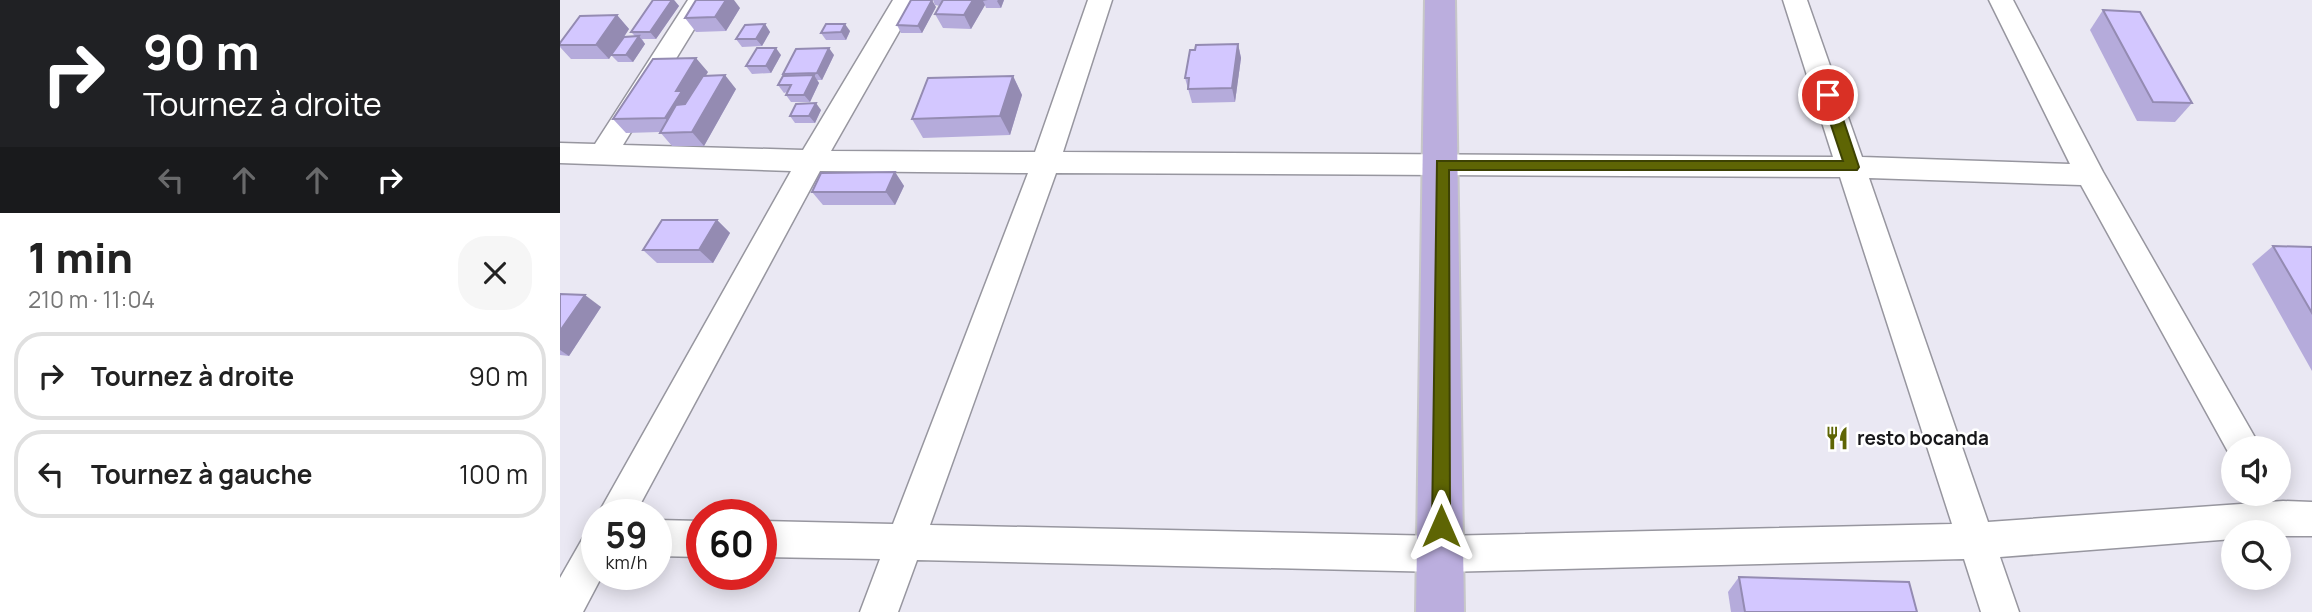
<!DOCTYPE html>
<html lang="fr">
<head>
<meta charset="utf-8">
<style>
  :root { --surface:#fff; --page:#f6f6f6; --text:#222; --muted:#767676; --line:#e0e0e0 }
  body { margin:0; font-family:Manrope,sans-serif; background:var(--page); color:var(--text); height:100vh; display:flex; flex-direction:column; font-size:26px; white-space:nowrap }
  * { box-sizing:border-box; margin:0 }
  p { font-size:23px; color:var(--muted) }
  .icon { flex:none; width:38px; height:38px; fill:none; stroke:currentColor; stroke-width:2; stroke-linecap:round; stroke-linejoin:round }
  .map { position:relative; flex:1; overflow:hidden }
  .details { display:flex; flex-direction:column; background:var(--surface); width:560px }
  .details>* { flex:none }
  .banner { background:#202124; color:#fff; overflow:hidden }
  .buttons { position:absolute; left:1661px; top:436px; display:grid; gap:14px }
  .buttons a { display:grid; place-items:center; width:70px; height:70px; border-radius:50%; background:var(--surface); box-shadow:0 4px 18px #0003; font-size:35px }
  .speed { position:absolute; left:21px; top:499px; display:flex; gap:14px; font-size:35px; font-weight:700; text-align:center }
  .speed>* { display:grid; place-content:center; width:91px; height:91px; border-radius:50%; background:var(--surface); box-shadow:0 4px 18px #0003; line-height:1 }
  .speed small { font-size:18px; font-weight:400 }
  .speed .limit { border:10px solid #d22; background:#fff; color:#111 }
  .pin { position:absolute; display:grid; place-items:center; width:60px; height:60px; color:#fff; margin:-30px; border:4px solid #fff; border-radius:50%; box-shadow:0 2px 7px #0007 }
  .me { position:absolute; width:77px; margin:-38px; rotate:0deg; stroke-linejoin:round; filter:drop-shadow(0 0 5px #0008) }
  .turn { display:flex; align-items:center; gap:24px; height:147px; padding:0 28px; font-size:32px }
  .turn .icon { width:91px; height:91px; stroke-width:2.5 }
  .turn b { display:block; font-size:49px; line-height:60px }
  .lanes { display:flex; align-items:center; height:66px; padding:0 28px; background:#0003; justify-content:center; gap:35px; direction:ltr }
  .lanes .off { opacity:.35 }
  .round { display:grid; place-items:center; flex:none; width:74px; height:74px; border-radius:28px; background:var(--page) }
  .summary { display:flex; align-items:center; justify-content:space-between; height:119px; padding:0 28px }
  h1 { font-size:42px; font-weight:800; line-height:52px }
  ul { padding:0; list-style:none }
  li { display:flex; align-items:center; gap:21px; height:88px; margin:0 14px 10px; padding:0 14px; border:4px solid var(--line); border-radius:28px }
  li div { flex:1 }
  li b { display:block; font-size:26px }
  li em { font-style:normal }
  main { display:flex; flex:1; min-height:0 }
  .map>svg:first-child { display:block }
  .lines { fill:none; stroke-linecap:round; stroke-linejoin:round }
  .minor-casing { stroke:#97969f; stroke-width:3 }
  .major-casing { stroke:#c7c7c8; stroke-width:4 }
  .minor { fill:#fff; fill-rule:evenodd }
  .major { fill:#bbaede; fill-rule:evenodd }
  .wall { fill:#b5abdb }
  .shaded-wall { fill:#948bb2 }
  .building { fill:#d3c7ff; stroke:#948bb2; stroke-width:2 }
  .route { fill:#5e6504; stroke:#3d4203; stroke-width:2 }
  .labels { text-anchor:middle; dominant-baseline:central; stroke-width:5; stroke-linejoin:round; paint-order:stroke }
  .poi-label { font-size:19px; font-weight:bold; fill:#17171a; stroke:#fff; text-anchor:start }
</style>
</head>
<body>
<main>
<section class="details">
<div class="banner">
<div class="turn"><svg class="icon" aria-label="right" viewBox="0 0 24 24"><path d="M7 20v-9h11M14 6l5 5-5 5"/></svg><div><b>90 m</b>Tournez à droite</div></div>
<div class="lanes"><svg class="icon off" aria-label="left" viewBox="0 0 24 24"><path d="M17 20v-9H6M10 6l-5 5 5 5"/></svg><svg class="icon off" aria-label="ahead" viewBox="0 0 24 24"><path d="M12 20V5M6 11l6-6 6 6"/></svg><svg class="icon off" aria-label="ahead" viewBox="0 0 24 24"><path d="M12 20V5M6 11l6-6 6 6"/></svg><svg class="icon" aria-label="right" viewBox="0 0 24 24"><path d="M7 20v-9h11M14 6l5 5-5 5"/></svg></div>
</div>
<div class="summary"><div><h1>1 min</h1><p>210 m · 11:04</p></div><a class="round"><svg class="icon" aria-label="close" viewBox="0 0 24 24"><path d="M6 6l12 12M18 6L6 18"/></svg></a></div>
<ul>
<li><svg class="icon" aria-label="right" viewBox="0 0 24 24"><path d="M7 20v-9h11M14 6l5 5-5 5"/></svg><div><b>Tournez à droite</b></div><em>90 m</em></li>
<li><svg class="icon" aria-label="left" viewBox="0 0 24 24"><path d="M17 20v-9H6M10 6l-5 5 5 5"/></svg><div><b>Tournez à gauche</b></div><em>100 m</em></li>
</ul>
</section>
<div class="map">
<svg width="1752" height="612" viewBox="0 0 1752 612">
  <rect width="100%" height="100%" fill="#eae8f3"/>
  <g class="lines">
    <g class="minor-casing">
      <g id="minor">
        <path d="M128 0H152L63 145 243 150 333 0H357L271 151 475 152 528 0H552L503 152 1273 157 1223 0H1247L1302 157 1510 164 1429 0H1453L1543 172 1701 448H1673L1672 459 1521 185 1309 178 1428 522 1723 501 1752 502V536H1718V532H1673V539L1440 557 1459 612H1421L1404 559 881 572 357 560 338 612H300L320 559 201 557V521L333 524 468 173 260 171 75 514H38L231 171 0 163V143L35 144ZM496 173 1280 177 1392 524 881 536 370 525Z"/>
        <polygon points="96,520 142,521 142,557 96,556"/>
        <polygon points="37,531 37,574 43,574 23,612 0,612 0,578 24,536"/>
      </g>
    </g>
    <g class="major-casing">
      <polygon id="major" points="865,0 895,0 904,612 856,612"/>
    </g>
    <use href="#minor" class="minor"/>
    <use href="#major" class="major"/>
  </g>
  <g class="wall">
    <polygon points="93,0 114,0 119,6 96,39 82,39 85,44 73,62 58,62 51,55 49,59 11,59 0,47 0,43 57,15 69,29 64,37 75,36 71,32"/>
    <polygon points="373,0 444,0 441,8 426,8 425,5 411,29 383,28 375,14 380,6 375,5"/>
    <polygon points="376,7 362,33 341,33 337,25"/>
    <polygon points="180,8 166,31 136,32 125,18"/>
    <polygon points="1543,10 1632,103 1615,122 1577,121 1530,30"/>
    <polygon points="205,24 210,32 202,46 182,47 176,39"/>
    <polygon points="290,31 286,40 266,40 261,33"/>
    <polygon points="678,44 681,58 675,102 632,103 625,78 635,50"/>
    <polygon points="221,55 211,73 192,74 186,66"/>
    <polygon points="274,55 262,80 257,80 259,83 250,102 231,102 226,95 227,92 224,93 218,85 225,76 223,74"/>
    <polygon points="148,72 146,75 176,89 144,146 112,146 100,132 66,133 53,119"/>
    <polygon points="453,76 462,95 450,135 363,138 352,119"/>
    <polygon points="261,110 255,123 235,123 230,116"/>
    <polygon points="335,172 344,186 335,205 263,205 252,192"/>
    <polygon points="157,220 170,233 153,263 97,263 83,250"/>
    <polygon points="1713,246 1752,247 1752,371 1692,264"/>
    <polygon points="0,294 41,307 9,356 0,355"/>
    <polygon points="1179,577 1357,612 1171,612 1168,592"/>
  </g>
  <g class="shaded-wall">
    <polygon points="112,0 114,0 119,6 96,39 90,32"/>
    <polygon points="166,0 174,0 180,8 166,31 155,17"/>
    <polygon points="372,0 376,7 362,33 358,26"/>
    <polygon points="413,0 428,0 423,1 425,5 411,29 404,15"/>
    <polygon points="438,0 444,0 441,8 437,1"/>
    <polygon points="57,15 69,29 49,59 36,45"/>
    <polygon points="205,24 210,32 202,46 196,39"/>
    <polygon points="285,24 290,31 286,40 281,32"/>
    <polygon points="79,36 85,44 73,62 66,55"/>
    <polygon points="678,44 681,58 675,102 672,88"/>
    <polygon points="216,48 221,55 211,73 206,66"/>
    <polygon points="269,48 274,55 262,80 257,73"/>
    <polygon points="136,58 148,72 130,101 117,132 105,118 116,91"/>
    <polygon points="165,75 176,89 144,146 132,132"/>
    <polygon points="254,75 259,83 250,102 244,95"/>
    <polygon points="453,76 462,95 450,135 440,116"/>
    <polygon points="256,103 261,110 255,123 249,116"/>
    <polygon points="335,172 344,186 335,205 326,192"/>
    <polygon points="157,220 170,233 153,263 139,250"/>
    <polygon points="25,295 41,307 9,356 0,350 0,331"/>
  </g>
  <g class="building">
    <polygon points="93,0 112,0 90,32 71,32"/>
    <polygon points="136,0 166,0 155,17 125,18"/>
    <polygon points="351,0 372,0 358,26 337,25"/>
    <polygon points="383,0 413,0 404,15 375,14"/>
    <polygon points="1543,10 1580,12 1632,103 1593,102"/>
    <polygon points="57,15 36,45 0,45 0,43 20,16"/>
    <polygon points="205,24 196,39 176,39 185,25"/>
    <polygon points="266,24 285,24 281,32 261,33"/>
    <polygon points="79,36 66,55 51,55 64,37"/>
    <polygon points="678,44 672,88 628,89 629,78 625,78 630,50 635,50 636,45"/>
    <polygon points="197,48 216,48 206,66 186,66"/>
    <polygon points="269,48 257,73 223,74 236,49"/>
    <polygon points="136,58 116,91 122,91 105,118 53,119 93,59"/>
    <polygon points="165,75 132,132 100,133 116,105 125,104 143,76"/>
    <polygon points="254,75 244,95 226,95 231,85 218,85 223,76"/>
    <polygon points="453,76 440,116 352,119 368,78"/>
    <polygon points="256,103 249,116 230,116 236,104"/>
    <polygon points="335,172 326,192 252,192 261,173"/>
    <polygon points="102,220 157,220 139,250 83,250"/>
    <polygon points="1713,246 1752,247 1752,313"/>
    <polygon points="0,294 25,295 0,331"/>
    <polygon points="1179,577 1349,582 1357,612 1185,612"/>
  </g>
  <polygon class="route" points="1268,91 1275,95 1299,167 1297,170 889,170 890,526 888,532 881,535 875,532 872,526 877,161 1283,161 1261,95"/>
  <defs>
    <g id="restaurant-bare" transform="scale(1.89)"><path d="M-5-6h1v4h1v-4h1v4h1v-4h1v5L-1.5 .5V6h-2V.5L-5-1ZM5-6V6H3V1.5H1.5Q1.5-4 5-6Z" fill="#5e6504" stroke="#fff" stroke-width="2.5" paint-order="stroke"/></g>
  </defs>
  <g fill-rule="evenodd">
    <use href="#restaurant-bare" x="1277" y="438"/>
  </g>
  <g class="labels">
    <g class="poi-label">
      <text x="1297" y="438">resto bocanda</text>
    </g>
  </g>
</svg>
<div class="buttons">
<a><svg class="icon" aria-label="sound" viewBox="0 0 24 24"><path d="M4 9h4l5-4v14l-5-4H4zM17 9q2 3 0 6"/></svg></a>
<a><svg class="icon" aria-label="search" viewBox="0 0 24 24"><circle cx="10" cy="10" r="6"/><path d="M15 15l6 6"/></svg></a>
</div>
<div class="speed"><div>59<small>km/h</small></div><div class="limit">60</div></div>
<div class="pin" style="left:1268px;top:95px;background:#d93025"><svg class="icon" aria-label="arrive" viewBox="0 0 24 24"><path d="M6 21V4h12l-3 4 3 4H6"/></svg></div>
<svg class="me" style="left:881px;top:526px" viewBox="-20 -20 40 40"><path d="M0-17L14 15 0 8-14 15z" fill="#5e6504" stroke="#fff" stroke-width="4"/></svg>
</div>
</main>
</body>
</html>
